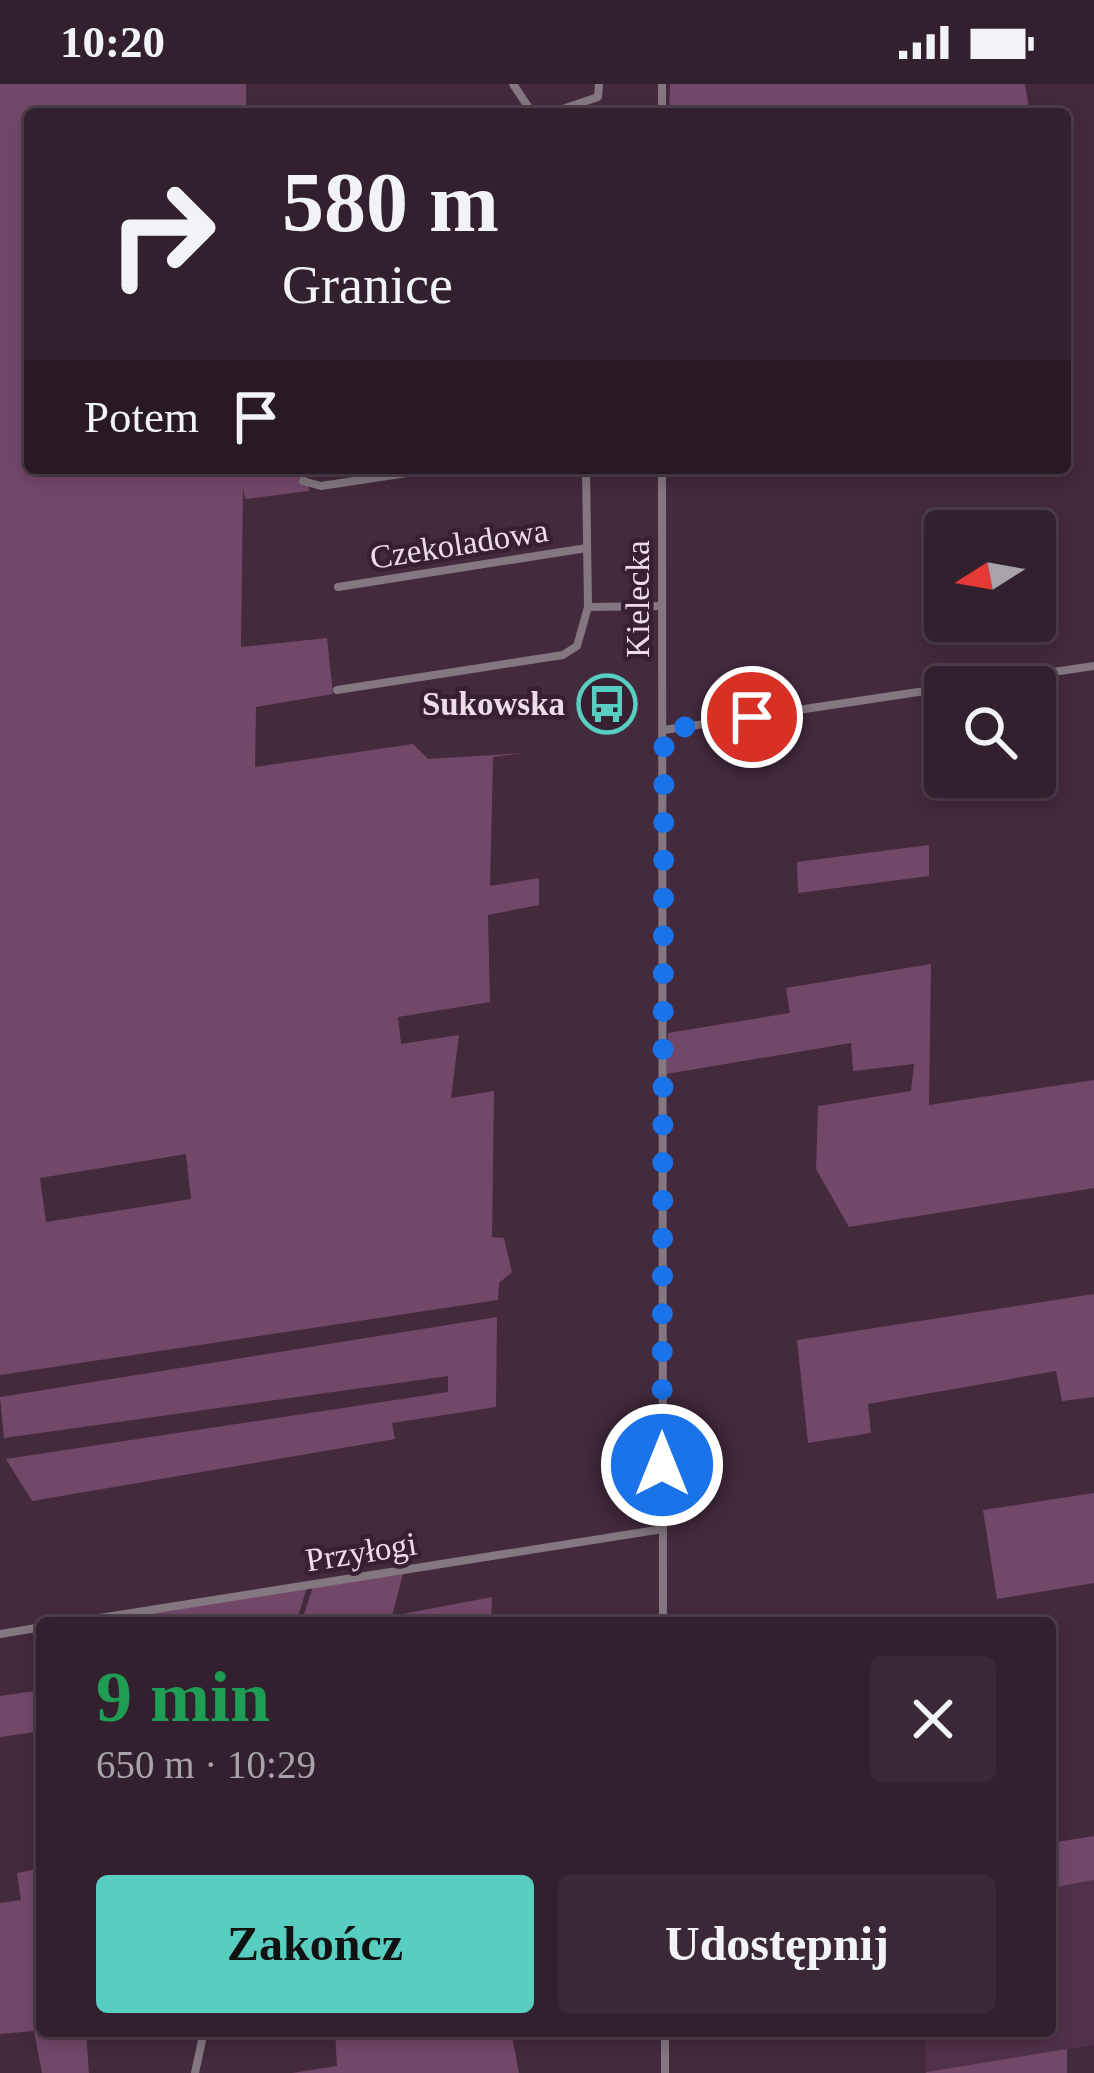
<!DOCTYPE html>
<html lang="pl">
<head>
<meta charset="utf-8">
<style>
  :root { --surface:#32202e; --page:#3a2836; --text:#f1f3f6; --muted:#a8a3aa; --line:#4d3e4a; --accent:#58cec1 }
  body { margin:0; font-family:Georgia,serif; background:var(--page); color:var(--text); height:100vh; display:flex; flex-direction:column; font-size:45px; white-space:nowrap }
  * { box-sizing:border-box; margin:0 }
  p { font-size:39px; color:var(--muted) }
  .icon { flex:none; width:66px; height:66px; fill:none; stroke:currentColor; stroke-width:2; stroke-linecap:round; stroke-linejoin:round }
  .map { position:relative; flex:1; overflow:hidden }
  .panel { position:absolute; left:36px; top:1533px; width:1020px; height:420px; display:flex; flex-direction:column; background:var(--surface); border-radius:12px; box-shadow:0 6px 18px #0003,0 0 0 3px var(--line) }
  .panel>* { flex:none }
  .guide { position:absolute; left:24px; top:24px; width:1047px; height:366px; border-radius:12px; box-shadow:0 6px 18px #0003,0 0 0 3px var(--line); background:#32202e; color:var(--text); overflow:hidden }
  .needle { width:78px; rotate:259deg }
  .buttons { position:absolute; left:924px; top:426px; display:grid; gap:24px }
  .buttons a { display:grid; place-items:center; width:132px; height:132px; border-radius:12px; background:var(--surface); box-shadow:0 6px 18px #0003,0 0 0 3px var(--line); font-size:60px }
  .pin { position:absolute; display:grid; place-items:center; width:102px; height:102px; color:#fff; margin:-51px; border:6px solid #fff; border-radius:50%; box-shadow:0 3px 12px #0007 }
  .me { position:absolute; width:132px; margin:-66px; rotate:0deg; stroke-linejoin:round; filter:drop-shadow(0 0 9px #0008) }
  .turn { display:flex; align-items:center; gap:42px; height:252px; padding:0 60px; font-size:54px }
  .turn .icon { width:156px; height:156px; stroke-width:2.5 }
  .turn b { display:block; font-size:84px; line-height:102px }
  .then { display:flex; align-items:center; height:114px; padding:0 60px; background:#0003; gap:24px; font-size:45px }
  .round { display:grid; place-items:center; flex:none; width:126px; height:126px; border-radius:12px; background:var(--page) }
  .summary { display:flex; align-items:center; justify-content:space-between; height:204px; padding:0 60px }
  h1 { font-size:72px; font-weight:600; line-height:90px; color:#1e9e55 }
  .primary-button { display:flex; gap:24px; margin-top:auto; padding:24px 60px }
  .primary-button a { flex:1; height:138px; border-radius:12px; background:var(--accent); color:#111; font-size:48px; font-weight:600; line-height:138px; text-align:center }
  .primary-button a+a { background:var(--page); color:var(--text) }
  .status { display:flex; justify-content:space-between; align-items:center; height:84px; padding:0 60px; background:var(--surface); direction:ltr }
  .status svg { height:33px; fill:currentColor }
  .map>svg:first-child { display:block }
  .built { fill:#503149 }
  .green { fill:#724869; fill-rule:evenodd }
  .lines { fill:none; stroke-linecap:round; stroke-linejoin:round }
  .minor { stroke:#847780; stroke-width:8 }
  .route { stroke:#1a73e8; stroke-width:21; stroke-dasharray:0 37.8 }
  .labels { text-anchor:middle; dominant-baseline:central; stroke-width:9; stroke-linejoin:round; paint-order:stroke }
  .street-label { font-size:33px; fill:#eddde9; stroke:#382033 }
  .poi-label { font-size:33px; font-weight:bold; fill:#eddde9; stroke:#382033; text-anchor:end }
</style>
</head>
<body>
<div class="status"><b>10:20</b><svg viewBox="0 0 49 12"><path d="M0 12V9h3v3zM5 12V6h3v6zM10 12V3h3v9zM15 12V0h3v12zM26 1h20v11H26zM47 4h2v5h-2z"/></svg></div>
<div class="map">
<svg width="1094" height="1989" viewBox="0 0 1094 1989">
  <rect width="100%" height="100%" fill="#432a3d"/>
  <polygon class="built" points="1094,1796 1094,1961 926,1988 926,1947 1050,1947 1050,1804"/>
  <g class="green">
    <path d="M0 0H246V30H30V384H306L309 407 245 415 243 404 241 563 327 554 333 610 256 623 255 683 413 660 428 675 524 669 493 673 490 802 539 794V821L488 831 490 918 398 933 401 960 459 951 451 1014 494 1007 492 1153 504 1154 512 1188 499 1199 498 1216 0 1291ZM186 1070 191 1115 46 1138 40 1094Z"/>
    <polygon points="670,0 1025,0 1030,30 669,30"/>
    <polygon points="929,761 929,792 798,809 797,778"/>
    <polygon points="931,880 929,1021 1094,996 1094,1104 849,1143 816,1085 818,1022 911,1007 914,980 853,987 851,959 666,990 668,949 790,929 786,904"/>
    <polygon points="1094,1210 1094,1313 1062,1317 1056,1287 868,1320 871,1349 808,1359 797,1256"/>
    <polygon points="497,1233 496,1323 392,1339 395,1355 32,1417 6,1375 448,1308 448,1292 4,1354 0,1313"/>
    <polygon points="1094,1409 1094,1499 997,1515 983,1426"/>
    <polygon points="403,1490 392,1532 492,1513 491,1539 301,1539 313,1503"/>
    <polygon points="307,1503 296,1539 88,1539"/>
    <polygon points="42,1606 42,1647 0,1653 0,1612"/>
    <polygon points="1094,1752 1094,1796 1050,1804 1050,1759"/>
    <polygon points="42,1784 42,1947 86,1947 89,1989 42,1989 34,1947 0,1950 0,1819 21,1816 17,1789"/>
    <polygon points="335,1947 511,1947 519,1989 292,1989 337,1982"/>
    <polygon points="1067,1965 1067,1989 926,1989 926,1988"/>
  </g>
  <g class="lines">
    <g class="minor">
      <polyline points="513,0 533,30"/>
      <polyline points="662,0 662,30"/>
      <polyline points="548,30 598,13 599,0"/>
      <polyline points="662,384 663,1539"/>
      <polyline points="303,397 321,402 440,384"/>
      <polyline points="338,503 587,464"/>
      <polyline points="588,523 662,522"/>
      <polyline points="952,603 1094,582"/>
      <polyline points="337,606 563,571 577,562 588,523 586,384"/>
      <polyline points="664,646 945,604"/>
      <polyline points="68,1539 663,1445"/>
      <polyline points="0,1550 42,1543"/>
      <polyline points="665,1947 665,1989"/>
      <polyline points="195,1989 204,1947"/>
    </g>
  </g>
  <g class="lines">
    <polyline class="route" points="662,1381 664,646 752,633"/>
  </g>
  <defs>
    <g id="bus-ring" transform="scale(3)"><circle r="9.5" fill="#382033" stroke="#58cec1" stroke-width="1.5"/><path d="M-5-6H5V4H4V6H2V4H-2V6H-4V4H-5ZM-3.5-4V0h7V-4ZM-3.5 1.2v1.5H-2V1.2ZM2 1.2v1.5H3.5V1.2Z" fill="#58cec1"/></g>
  </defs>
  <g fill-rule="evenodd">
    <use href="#bus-ring" x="607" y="620"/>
  </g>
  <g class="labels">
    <g class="street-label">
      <text transform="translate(459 460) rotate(-9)">Czekoladowa</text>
      <text transform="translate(638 515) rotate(-90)">Kielecka</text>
      <text transform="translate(361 1468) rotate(-9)">Przyłogi</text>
    </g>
    <g class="poi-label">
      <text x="565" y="620">Sukowska</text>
    </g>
  </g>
</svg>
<div class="buttons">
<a><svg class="needle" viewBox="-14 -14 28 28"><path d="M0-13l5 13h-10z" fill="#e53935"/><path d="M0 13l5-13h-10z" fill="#a8a3aa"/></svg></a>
<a><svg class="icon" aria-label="search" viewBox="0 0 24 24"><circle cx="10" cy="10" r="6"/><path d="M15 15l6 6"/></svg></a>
</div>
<div class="pin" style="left:752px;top:633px;background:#d93025"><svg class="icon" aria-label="arrive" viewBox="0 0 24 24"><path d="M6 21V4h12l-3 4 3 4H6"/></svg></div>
<svg class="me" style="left:662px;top:1381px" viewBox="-20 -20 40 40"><circle r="17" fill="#1a73e8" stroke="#fff" stroke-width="3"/><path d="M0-11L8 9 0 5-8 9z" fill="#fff"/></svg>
<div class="guide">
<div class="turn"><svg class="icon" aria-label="right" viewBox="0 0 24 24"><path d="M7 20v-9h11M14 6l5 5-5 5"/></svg><div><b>580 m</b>Granice</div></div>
<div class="then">Potem<svg class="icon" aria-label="arrive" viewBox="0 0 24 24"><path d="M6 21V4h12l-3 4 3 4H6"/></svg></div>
</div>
<section class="panel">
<div class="summary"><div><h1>9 min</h1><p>650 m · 10:29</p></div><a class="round"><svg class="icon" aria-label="close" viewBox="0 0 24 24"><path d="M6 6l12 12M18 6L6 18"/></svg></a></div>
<div class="primary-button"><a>Zakończ</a><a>Udostępnij</a></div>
</section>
</div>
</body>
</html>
